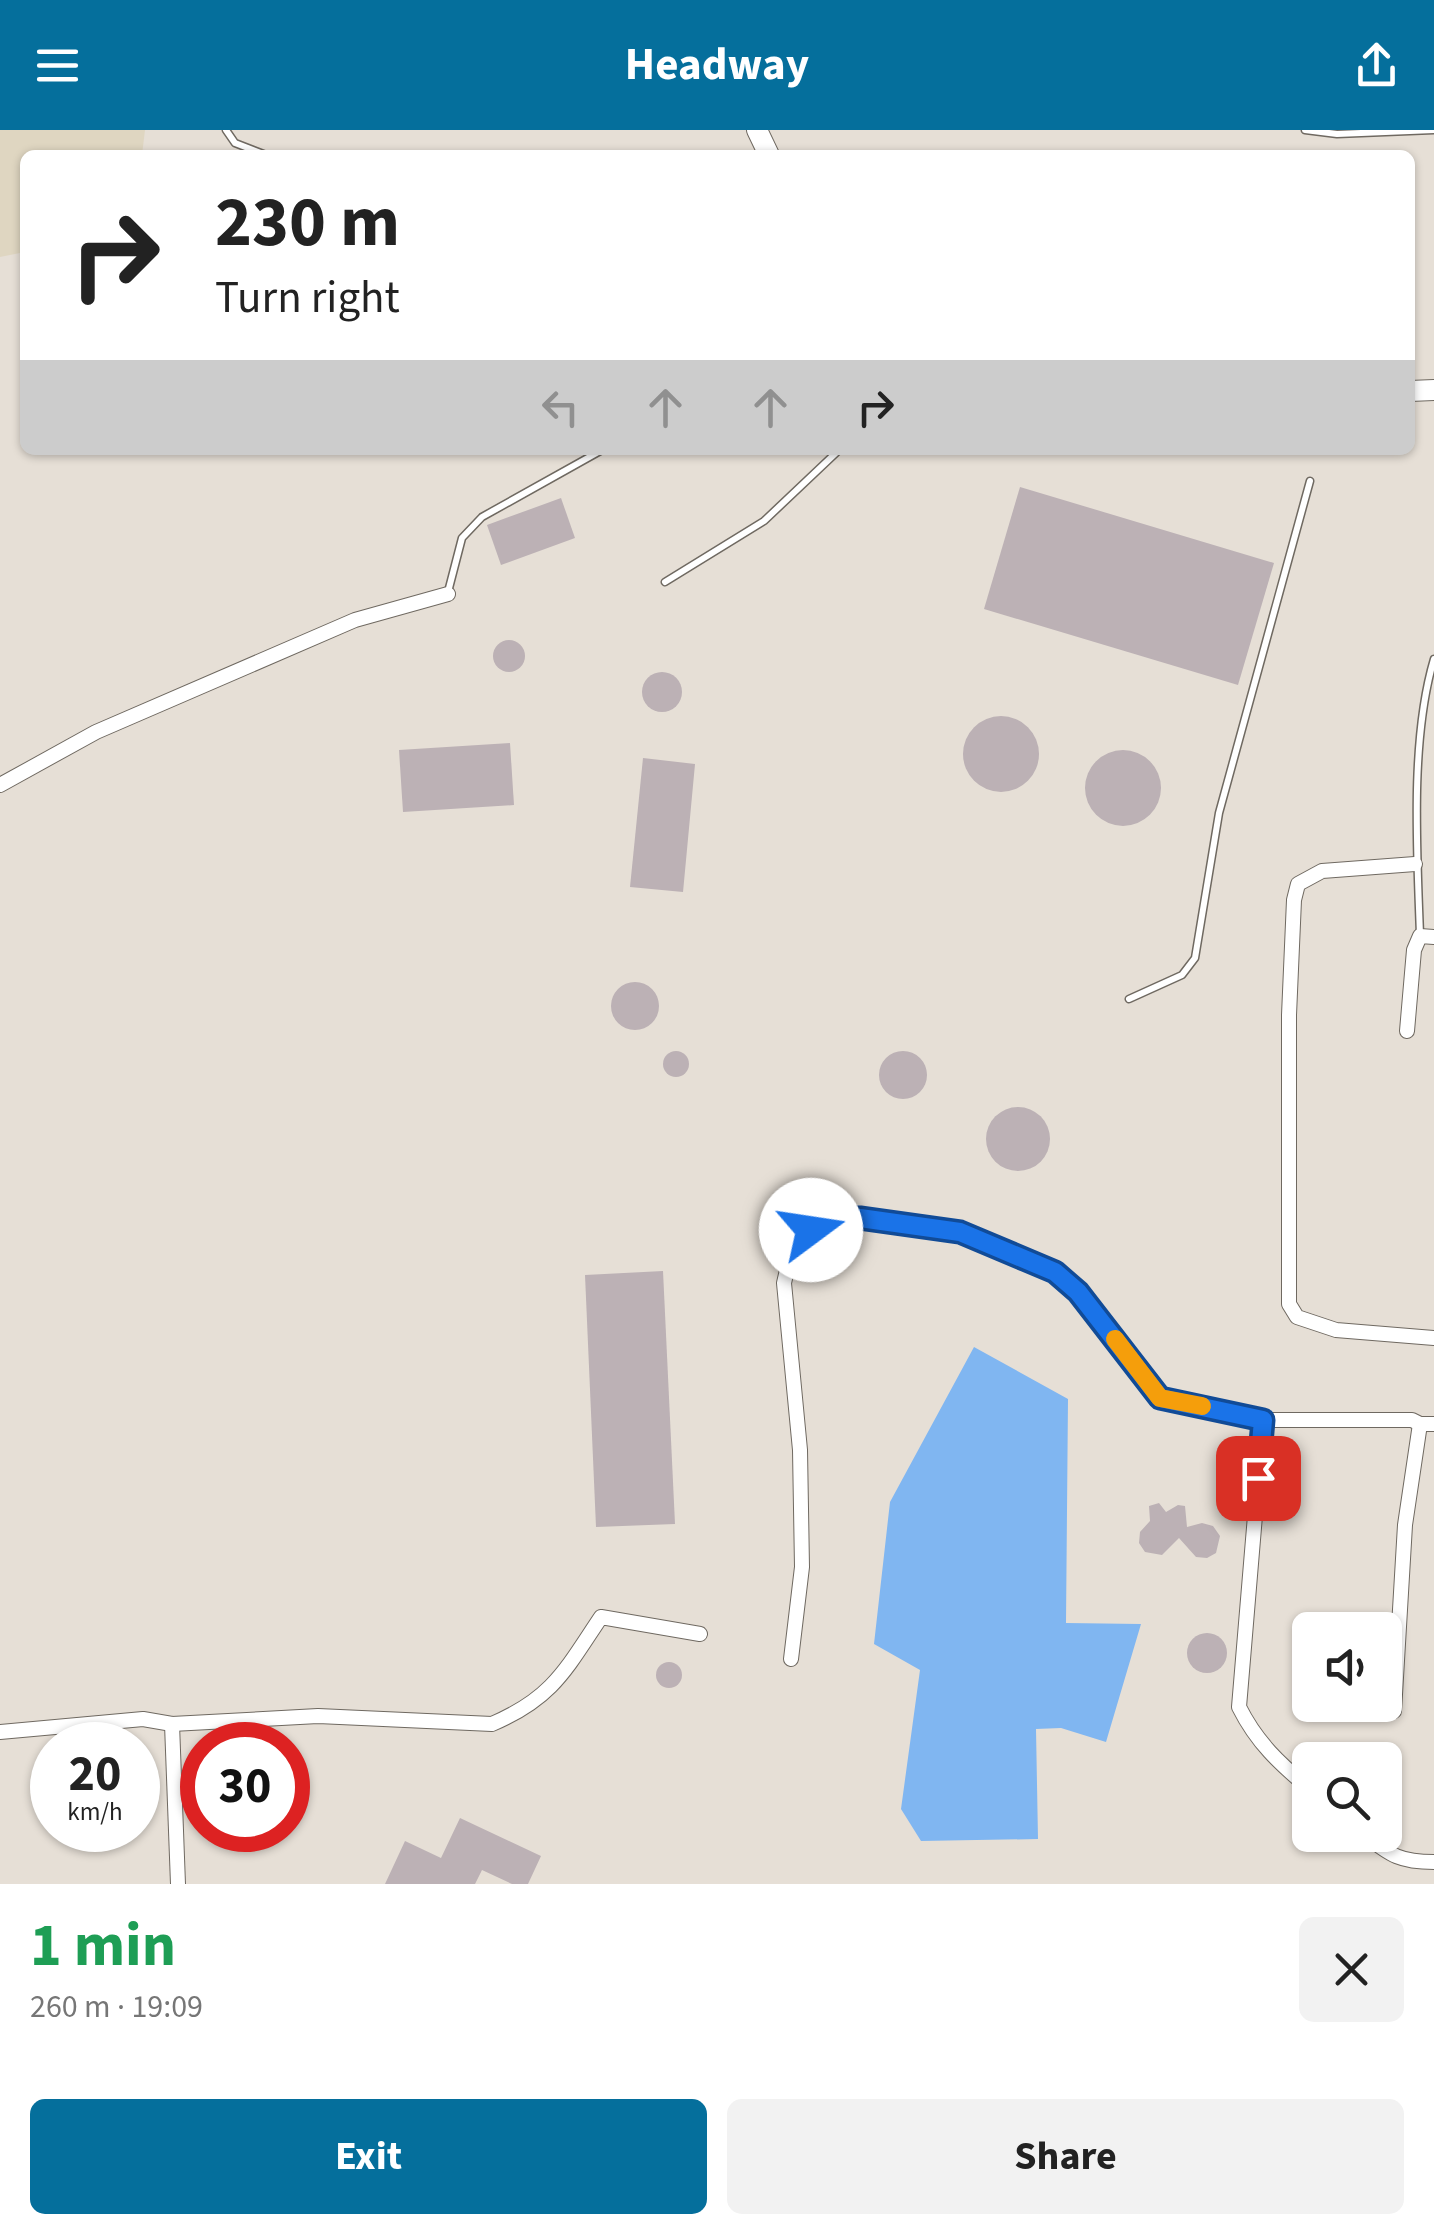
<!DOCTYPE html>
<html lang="en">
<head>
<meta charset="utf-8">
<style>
  :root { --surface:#fff; --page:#f2f2f2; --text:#222; --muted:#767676; --accent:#056f9c }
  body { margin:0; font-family:"Source Sans 3",sans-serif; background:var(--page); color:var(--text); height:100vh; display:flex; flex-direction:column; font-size:38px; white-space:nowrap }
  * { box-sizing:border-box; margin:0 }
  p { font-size:32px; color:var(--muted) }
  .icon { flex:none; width:55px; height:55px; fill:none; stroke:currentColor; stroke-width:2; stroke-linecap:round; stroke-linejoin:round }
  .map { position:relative; height:1754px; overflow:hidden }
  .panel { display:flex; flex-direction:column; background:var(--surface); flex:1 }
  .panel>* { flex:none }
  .banner { position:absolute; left:20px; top:20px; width:1395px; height:305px; border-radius:15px; box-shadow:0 2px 8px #0004; background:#fff; color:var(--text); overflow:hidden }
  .buttons { position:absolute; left:1292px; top:1482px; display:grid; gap:20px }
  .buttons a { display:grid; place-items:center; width:110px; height:110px; border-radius:15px; background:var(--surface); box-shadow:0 2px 8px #0004; font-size:50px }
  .speed { position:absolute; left:30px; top:1592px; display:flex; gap:20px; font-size:50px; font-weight:700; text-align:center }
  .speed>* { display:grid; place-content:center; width:130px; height:130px; border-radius:50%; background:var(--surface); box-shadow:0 2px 8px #0004; line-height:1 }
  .speed small { font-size:25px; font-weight:400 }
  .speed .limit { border:15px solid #d22; background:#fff; color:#111 }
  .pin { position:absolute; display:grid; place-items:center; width:85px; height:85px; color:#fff; margin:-42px; border-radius:20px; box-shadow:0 5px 15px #0006 }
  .me { position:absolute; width:110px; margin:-55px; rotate:76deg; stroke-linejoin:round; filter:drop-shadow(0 0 8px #0008) }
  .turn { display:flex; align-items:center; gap:35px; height:210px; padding:0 30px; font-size:45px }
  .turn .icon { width:130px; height:130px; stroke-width:2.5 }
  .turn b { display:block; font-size:70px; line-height:85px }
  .lanes { display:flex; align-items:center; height:95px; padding:0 30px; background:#0003; justify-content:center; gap:50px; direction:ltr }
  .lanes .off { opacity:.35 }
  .round { display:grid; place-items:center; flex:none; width:105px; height:105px; border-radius:15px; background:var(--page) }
  .headline { display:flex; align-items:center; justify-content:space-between; height:170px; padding:0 30px }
  h1 { font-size:60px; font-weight:700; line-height:75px; color:#1e9e55 }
  .primary-button { display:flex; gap:20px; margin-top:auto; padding:20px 30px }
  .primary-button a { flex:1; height:115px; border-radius:15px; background:var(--accent); color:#fff; font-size:40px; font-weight:700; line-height:115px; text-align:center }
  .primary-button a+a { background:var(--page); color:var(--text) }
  header { display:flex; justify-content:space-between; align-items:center; height:130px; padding:0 30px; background:var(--accent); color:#fff; font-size:45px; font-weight:700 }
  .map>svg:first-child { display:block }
  .education { fill:#dfd6c1 }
  .water { fill:#80b6f1 }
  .building { fill:#bcb1b5 }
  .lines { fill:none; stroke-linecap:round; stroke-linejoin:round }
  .lane-casing { stroke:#6f6961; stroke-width:9 }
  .street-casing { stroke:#6f6961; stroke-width:16 }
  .secondary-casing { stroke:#6f6961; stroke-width:22 }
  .lane { stroke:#fff; stroke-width:6 }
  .street { stroke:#fff; stroke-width:14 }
  .secondary { stroke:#fff; stroke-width:20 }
  .route-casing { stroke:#114b97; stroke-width:25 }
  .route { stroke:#1a73e8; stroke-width:18 }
  .slow { stroke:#f59e0b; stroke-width:18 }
</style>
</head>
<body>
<header><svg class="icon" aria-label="menu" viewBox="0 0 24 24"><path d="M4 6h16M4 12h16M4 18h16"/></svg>Headway<svg class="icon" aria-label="share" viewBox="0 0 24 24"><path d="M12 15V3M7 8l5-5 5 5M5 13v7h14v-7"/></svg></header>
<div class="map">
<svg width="1434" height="1754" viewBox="0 0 1434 1754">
  <rect width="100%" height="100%" fill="#e6dfd6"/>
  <polygon class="education" points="0,0 145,0 142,25 25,25 25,122 0,127"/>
  <polygon class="water" points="974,1217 1068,1269 1066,1493 1141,1494 1106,1612 1061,1598 1036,1599 1038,1709 921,1711 901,1679 920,1540 874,1514 890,1372"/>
  <g class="building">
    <polygon points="1020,357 1274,433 1238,555 984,479"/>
    <polygon points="561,368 575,408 501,435 487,395"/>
    <circle cx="509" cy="526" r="16"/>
    <circle cx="662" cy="562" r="20"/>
    <circle cx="1001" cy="624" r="38"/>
    <polygon points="510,613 514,675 403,682 399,620"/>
    <circle cx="1123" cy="658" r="38"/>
    <polygon points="643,628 695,634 683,762 630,757"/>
    <circle cx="635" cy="876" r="24"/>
    <circle cx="676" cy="934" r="13"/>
    <circle cx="903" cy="945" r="24"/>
    <circle cx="1018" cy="1009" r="32"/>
    <polygon points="663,1141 675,1394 596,1397 585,1145"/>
    <polygon points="1159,1373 1166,1382 1178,1375 1185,1376 1187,1397 1202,1393 1213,1396 1220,1406 1216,1423 1207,1428 1196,1427 1179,1408 1162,1425 1145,1422 1139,1413 1140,1402 1150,1391 1149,1376"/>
    <circle cx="1207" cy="1523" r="20"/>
    <circle cx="669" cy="1545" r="13"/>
    <polygon points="460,1688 541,1726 528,1754 512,1754 482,1740 475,1754 385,1754 405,1711 441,1728"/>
  </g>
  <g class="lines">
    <g class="lane-casing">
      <g id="lane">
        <polyline points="226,0 235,13 266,25"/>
        <polyline points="1305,0 1337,4 1434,0"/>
        <polyline points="665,452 764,391 839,320"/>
        <polyline points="448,462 462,408 482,387 602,320"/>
        <path d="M1420 805C1417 720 1410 610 1434 529"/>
        <polyline points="1129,869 1182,845 1195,828 1219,683 1310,351"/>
      </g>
    </g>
    <g class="street-casing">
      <g id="street">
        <polyline points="0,655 96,602 355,490 448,464"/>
        <polyline points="1415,734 1322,741 1298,754 1294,770 1289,885 1289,1174 1297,1187 1336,1200 1434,1208"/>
        <polyline points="1407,901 1414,820 1420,806 1434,807"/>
        <path d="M1263 1290 1239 1577C1257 1613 1280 1634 1310 1659"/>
        <polyline points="791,1529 802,1437 800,1320 784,1153 793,1114 834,1088 860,1088 960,1102 1055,1142 1078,1162 1161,1267 1263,1290 1412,1290 1420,1294 1434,1294"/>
        <polyline points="1394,1581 1405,1395 1420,1294"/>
        <polyline points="172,1594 178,1754"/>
        <path d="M0 1602 143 1589 172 1594 318 1586 492 1594C553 1568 566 1539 601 1487L700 1504"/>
        <path d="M1365 1705C1391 1726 1401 1732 1434 1732"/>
      </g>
    </g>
    <g class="secondary-casing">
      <g id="secondary">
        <polyline points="757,0 769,25"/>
        <polyline points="1410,261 1434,260"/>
      </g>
    </g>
    <use href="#lane" class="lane"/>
    <use href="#street" class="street"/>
    <use href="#secondary" class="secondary"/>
  </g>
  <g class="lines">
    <g class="route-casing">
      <polyline id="route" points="811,1100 834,1088 860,1088 960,1102 1055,1142 1078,1162 1160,1268 1263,1290 1258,1348"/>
    </g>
    <use href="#route" class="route"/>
    <polyline class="slow" points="1115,1209 1160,1268 1202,1276"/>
  </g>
</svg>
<div class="buttons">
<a><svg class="icon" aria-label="sound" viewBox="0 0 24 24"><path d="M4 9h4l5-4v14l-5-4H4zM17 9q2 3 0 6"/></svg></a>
<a><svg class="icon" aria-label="search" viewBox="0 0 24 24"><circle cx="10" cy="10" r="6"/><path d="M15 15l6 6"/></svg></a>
</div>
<div class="speed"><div>20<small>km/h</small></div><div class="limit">30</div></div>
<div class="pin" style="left:1258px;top:1348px;background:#d93025"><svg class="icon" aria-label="arrive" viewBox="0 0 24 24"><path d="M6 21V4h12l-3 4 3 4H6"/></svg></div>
<svg class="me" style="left:811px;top:1100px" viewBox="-20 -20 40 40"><circle r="19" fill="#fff"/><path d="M0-13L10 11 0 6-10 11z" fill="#1a73e8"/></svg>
<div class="banner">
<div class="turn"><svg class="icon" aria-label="right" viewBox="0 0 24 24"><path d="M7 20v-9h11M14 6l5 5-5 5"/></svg><div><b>230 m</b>Turn right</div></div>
<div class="lanes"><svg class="icon off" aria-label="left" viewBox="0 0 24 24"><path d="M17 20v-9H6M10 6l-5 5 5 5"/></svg><svg class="icon off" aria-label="ahead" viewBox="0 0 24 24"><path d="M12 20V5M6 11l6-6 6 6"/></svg><svg class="icon off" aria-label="ahead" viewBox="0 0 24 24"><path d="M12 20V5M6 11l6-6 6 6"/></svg><svg class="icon" aria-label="right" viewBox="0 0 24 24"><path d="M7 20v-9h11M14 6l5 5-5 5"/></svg></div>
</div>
</div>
<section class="panel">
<div class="headline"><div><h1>1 min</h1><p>260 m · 19:09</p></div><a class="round"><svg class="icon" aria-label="close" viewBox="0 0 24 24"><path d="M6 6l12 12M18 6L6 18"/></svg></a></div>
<div class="primary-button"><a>Exit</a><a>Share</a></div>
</section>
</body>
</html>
